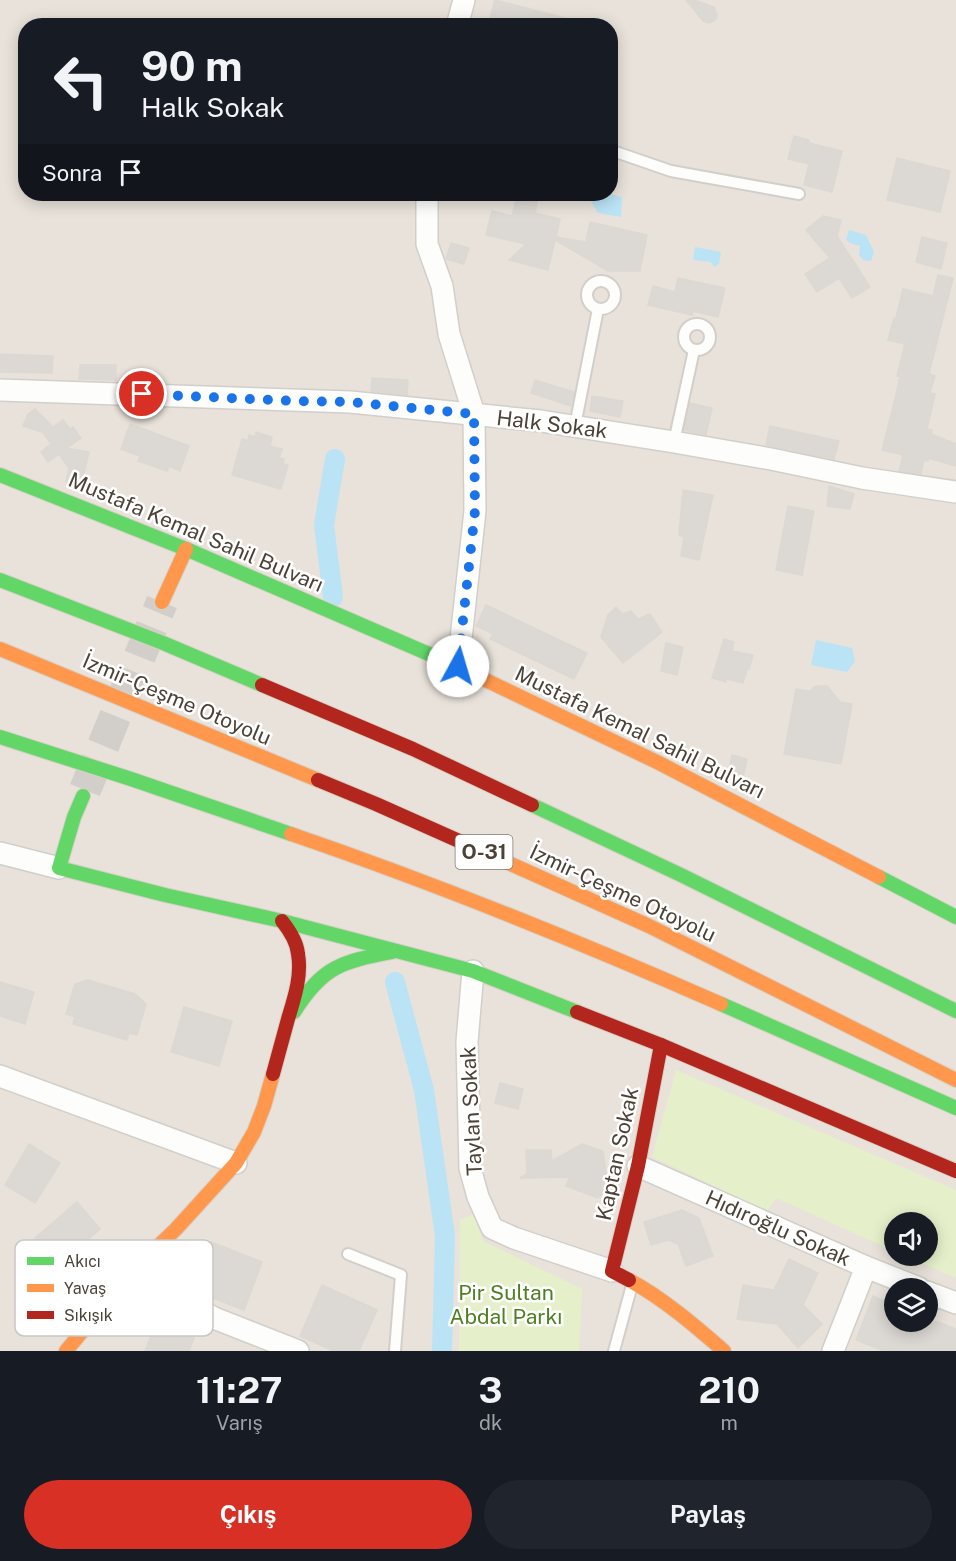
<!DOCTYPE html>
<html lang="tr">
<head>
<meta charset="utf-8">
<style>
  :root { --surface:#171b24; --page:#20242c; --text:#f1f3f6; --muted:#9ea1a6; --accent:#d93025 }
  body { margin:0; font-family:"Public Sans",sans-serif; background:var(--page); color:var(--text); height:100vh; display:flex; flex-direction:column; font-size:22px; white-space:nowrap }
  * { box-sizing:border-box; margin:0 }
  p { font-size:20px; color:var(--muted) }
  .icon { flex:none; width:33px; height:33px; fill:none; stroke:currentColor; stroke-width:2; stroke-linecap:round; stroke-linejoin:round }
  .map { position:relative; height:1351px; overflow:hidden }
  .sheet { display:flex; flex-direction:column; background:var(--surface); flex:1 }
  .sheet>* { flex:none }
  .top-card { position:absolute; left:18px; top:18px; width:600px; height:183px; border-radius:24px; box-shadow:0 3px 15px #0003; background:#171b24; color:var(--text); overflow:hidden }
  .tools { position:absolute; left:884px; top:1212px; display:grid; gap:12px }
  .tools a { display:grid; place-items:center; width:54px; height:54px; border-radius:50%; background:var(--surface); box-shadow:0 3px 15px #0003; font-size:30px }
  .pin { position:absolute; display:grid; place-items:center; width:51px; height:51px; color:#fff; margin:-26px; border:3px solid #fff; border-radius:50%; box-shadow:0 2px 6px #0007 }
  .me { position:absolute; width:66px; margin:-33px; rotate:6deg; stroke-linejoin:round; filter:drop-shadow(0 0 4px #0008) }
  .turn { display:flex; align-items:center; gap:21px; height:126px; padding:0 24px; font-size:27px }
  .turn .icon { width:78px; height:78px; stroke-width:2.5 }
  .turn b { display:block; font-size:42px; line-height:51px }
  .then { display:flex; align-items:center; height:57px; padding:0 24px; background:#0003; gap:12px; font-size:22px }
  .eta { display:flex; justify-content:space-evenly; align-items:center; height:102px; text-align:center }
  .eta b { font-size:36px; font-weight:700; line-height:42px }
  .primary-button { display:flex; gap:12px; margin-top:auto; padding:12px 24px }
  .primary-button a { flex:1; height:69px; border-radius:36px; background:var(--accent); color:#fff; font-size:24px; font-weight:700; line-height:69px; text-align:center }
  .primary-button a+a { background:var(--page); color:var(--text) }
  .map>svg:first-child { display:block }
  .residential { fill:#e8e2da; fill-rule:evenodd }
  .green { fill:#e5f0cb }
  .water { fill:#bae3f5 }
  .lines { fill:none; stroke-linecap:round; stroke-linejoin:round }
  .canal { stroke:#bae3f5; stroke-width:20 }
  .building { fill:#dcd8d3; stroke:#dcd8d2; stroke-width:1.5 }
  .secondary-tunnel { stroke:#d2cec9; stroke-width:32; stroke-dasharray:32 16; stroke-linecap:butt }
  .lane-casing { stroke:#d2cfca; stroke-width:14 }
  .street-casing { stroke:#d2cfca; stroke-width:24 }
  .fast-casing { stroke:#d6d0c4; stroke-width:16 }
  .slow-casing { stroke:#d6d0c4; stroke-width:16 }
  .jam-casing { stroke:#d6d0c4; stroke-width:16 }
  .lane { stroke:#fdfdfc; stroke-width:10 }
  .street { stroke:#fdfdfc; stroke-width:21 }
  .fast { stroke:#63d668; stroke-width:14 }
  .slow { stroke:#ff974d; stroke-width:14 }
  .jam { stroke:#b3261e; stroke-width:14 }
  .route { stroke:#1a73e8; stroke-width:10; stroke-dasharray:0 18 }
  .labels { text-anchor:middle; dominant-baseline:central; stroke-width:5; stroke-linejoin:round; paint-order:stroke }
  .shield { fill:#fff; stroke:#827b73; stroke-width:1.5 }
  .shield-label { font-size:20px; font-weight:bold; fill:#4c4237 }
  .street-label { font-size:21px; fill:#4c4237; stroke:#fff }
  .park-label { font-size:21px; fill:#4e8021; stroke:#fff }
  .key { fill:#fff; stroke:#c9c6c3; stroke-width:1.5 }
  .key-label { font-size:16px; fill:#4c4237 }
</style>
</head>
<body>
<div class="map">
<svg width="956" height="1351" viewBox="0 0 956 1351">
  <rect width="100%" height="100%" fill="#f4f1ed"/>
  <path class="residential" d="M0 0H956V1351H0ZM26 26H610V194H26ZM894 1222H927V1256H894ZM894 1288H927V1322H894Z"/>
  <g class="green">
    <polygon points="676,1070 956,1190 956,1278 905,1256 927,1256 927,1222 894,1222 894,1251 776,1198 767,1211 652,1157"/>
    <polygon points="474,1214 483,1241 582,1289 579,1351 459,1351 460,1220"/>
  </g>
  <g class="water">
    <polygon points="587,194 610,194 622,197 621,217 598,213"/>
    <polygon points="849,230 866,235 874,252 871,261 863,260 859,255 860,246 850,243 846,240"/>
    <polygon points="695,247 721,252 719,264 714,267 711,262 693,260"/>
    <polygon points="816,640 852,648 855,661 847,672 811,665"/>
  </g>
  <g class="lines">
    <g class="canal">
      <polyline points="333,597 324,525 335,459"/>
      <polyline points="395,982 424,1090 445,1236 442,1351"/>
    </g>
  </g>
  <g class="building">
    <polygon points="495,0 577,21 576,26 516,26 490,18"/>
    <polygon points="686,0 694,0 714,7 717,15 716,19 712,22 708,23 703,21"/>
    <polygon points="794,136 809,140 809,143 842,151 832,192 804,185 809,164 788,159"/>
    <polygon points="897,158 950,171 940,212 887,200"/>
    <polygon points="517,194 539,194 535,213 560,219 556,237 586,242 590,222 647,235 640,271 608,271 555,240 548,270 509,260 526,244 486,235 492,211 512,216"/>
    <polygon points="823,216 841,220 837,236 870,287 852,298 839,278 817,292 805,274 830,258 806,230"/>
    <polygon points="922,237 947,243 941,269 916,262"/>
    <polygon points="451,243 469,248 464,264 446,259"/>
    <polygon points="938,275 953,278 929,374 935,376 930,393 935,394 927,429 932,430 931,434 956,444 956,466 928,458 928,461 924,460 921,474 899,471 903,455 882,450 896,395 900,377 897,376 905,344 888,340 894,318 896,318 903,289 933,296"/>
    <polygon points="678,278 725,288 718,317 693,311 692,315 648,305 653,286 675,292"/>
    <polygon points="0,354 53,356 52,373 0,372"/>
    <polygon points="80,365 116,365 116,380 79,379"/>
    <polygon points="372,378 408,380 407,395 371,391"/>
    <polygon points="535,380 574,392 571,406 531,393"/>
    <polygon points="592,396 623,401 620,417 590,411"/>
    <polygon points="690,403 712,408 706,435 684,430"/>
    <polygon points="35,409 53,427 63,420 70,429 73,427 81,438 67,448 89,452 81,485 66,482 69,468 59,454 48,462 41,452 51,444 44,434 45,433 23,426 28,414"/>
    <polygon points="130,424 189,446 180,471 169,466 167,471 138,461 140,456 121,449"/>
    <polygon points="770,426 839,441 834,459 766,445"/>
    <polygon points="256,432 272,437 270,446 282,449 279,458 284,459 283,464 288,465 281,489 232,475 242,439 248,441 249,435 255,437"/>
    <polygon points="829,486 854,494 850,509 827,506"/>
    <polygon points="683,490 713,495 699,560 681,556 684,537 679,535"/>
    <polygon points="788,506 814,511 802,575 776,570"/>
    <polygon points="486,605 587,653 574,679 490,639 493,634 476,626"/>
    <polygon points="616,607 622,614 631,611 638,619 650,614 662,632 623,663 601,637 608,615"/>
    <polygon points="724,639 734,642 732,651 753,655 749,669 747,669 743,683 726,679 726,682 712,678"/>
    <polygon points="666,643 683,647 677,675 661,671"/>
    <polygon points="816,686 827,686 840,702 852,704 841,764 784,754 796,689 810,691"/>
    <polygon points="732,755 747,759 743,777 728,773"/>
    <polygon points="88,980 135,994 146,1004 137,1035 129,1033 127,1040 73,1024 75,1017 66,1014 75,984"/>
    <polygon points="0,982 34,992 25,1024 0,1016"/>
    <polygon points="184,1007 232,1021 219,1066 171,1052"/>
    <polygon points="500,1083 523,1089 518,1109 495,1103"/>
    <polygon points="29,1144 60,1163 35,1203 5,1185"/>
    <polygon points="582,1144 603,1151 608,1189 598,1198 566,1186 570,1177 520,1178 527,1174 526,1150 551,1150 552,1161"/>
    <polygon points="77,1202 100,1229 66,1259 53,1244 46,1251 35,1238"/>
    <polygon points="682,1210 699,1218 713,1256 686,1266 678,1244 668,1240 651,1245 644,1222"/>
    <polygon points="211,1242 262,1262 244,1310 185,1287 199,1250 207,1253"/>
    <polygon points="789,1259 818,1273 803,1305 822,1324 798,1348 777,1324 737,1319 743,1285 774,1290"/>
    <polygon points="322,1285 377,1310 359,1351 334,1351 300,1336"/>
    <polygon points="873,1296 894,1305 894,1322 938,1322 956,1329 956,1351 884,1351 856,1340"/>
    <polygon points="156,1323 194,1338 189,1351 145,1351"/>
  </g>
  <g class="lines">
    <polyline class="secondary-tunnel" points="85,790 162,602"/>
    <g class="lane-casing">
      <g id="lane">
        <polyline points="610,150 671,171 799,194"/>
        <circle cx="601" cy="295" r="14"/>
        <circle cx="697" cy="337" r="13"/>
        <polyline points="575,426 598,309"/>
        <polyline points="674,442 694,350"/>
        <polyline points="348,1254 401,1275 395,1351"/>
        <polyline points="614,1351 632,1285"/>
      </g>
    </g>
    <g class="street-casing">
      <g id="street">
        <polyline points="457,26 464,0"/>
        <polyline points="427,194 427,244 442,286 449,334 474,414 475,511 458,666"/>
        <polyline points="0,390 350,402 541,421 674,442 771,459 862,478 956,492"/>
        <polyline points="0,853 59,868"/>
        <polyline points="473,971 467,1042 470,1168 478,1197 492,1228 514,1238 612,1271"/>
        <polyline points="0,1076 236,1163"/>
        <polyline points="638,1166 866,1267 919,1288"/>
        <polyline points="131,1272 214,1318 298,1351"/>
        <polyline points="927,1292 956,1303"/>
        <polyline points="833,1351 866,1267"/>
      </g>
    </g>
    <g class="fast-casing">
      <g id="fast">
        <polyline points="0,475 186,549 452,664"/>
        <polyline points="0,580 163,643 262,685"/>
        <polyline points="0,737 131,779 291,834"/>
        <polyline points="83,796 74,817 59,868 165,895 282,921 473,971 577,1012"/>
        <polyline points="532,805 681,875 956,1011"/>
        <polyline points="879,877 956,917"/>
        <polyline points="721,1004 956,1108"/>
        <path d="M294 1012C323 966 341 962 392 952"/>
      </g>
    </g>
    <g class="slow-casing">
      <g id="slow">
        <polyline points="162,602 186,549"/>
        <polyline points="0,649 318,780"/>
        <polyline points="452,664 657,762 879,877"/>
        <path d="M291 834C437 884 580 942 721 1004"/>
        <polyline points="504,861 649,926 956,1080"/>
        <path d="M629 1280C664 1299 694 1325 724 1351"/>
        <polyline points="66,1351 131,1272 176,1229 236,1163 254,1132 264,1106 273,1074"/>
      </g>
    </g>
    <g class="jam-casing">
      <g id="jam">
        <polyline points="262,685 413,749 532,805"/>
        <polyline points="318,780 376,804 504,861"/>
        <polyline points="577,1012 661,1045 956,1171"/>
        <path d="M273 1074C278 1056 283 1037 288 1019 294 999 302 976 298 954 297 942 290 931 282 921"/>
        <polyline points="629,1280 612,1271 638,1166 661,1045"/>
      </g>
    </g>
    <use href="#lane" class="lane"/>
    <use href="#street" class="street"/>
    <use href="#fast" class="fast"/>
    <use href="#slow" class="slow"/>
    <use href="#jam" class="jam"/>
  </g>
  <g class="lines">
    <polyline class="route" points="142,394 294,401 351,402 474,414 475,511 458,666"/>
  </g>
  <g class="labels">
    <rect class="shield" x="455.5" y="835" width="57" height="34" rx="4.5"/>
    <g class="shield-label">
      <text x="484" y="852">O-31</text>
    </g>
    <g class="street-label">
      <text transform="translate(552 424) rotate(7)">Halk Sokak</text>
      <text transform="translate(196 532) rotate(23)">Mustafa Kemal Sahil Bulvarı</text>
      <text transform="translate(177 699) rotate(23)">İzmir-Çeşme Otoyolu</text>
      <text transform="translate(640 732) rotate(26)">Mustafa Kemal Sahil Bulvarı</text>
      <text transform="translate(623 893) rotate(25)">İzmir-Çeşme Otoyolu</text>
      <text transform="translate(471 1111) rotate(-93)">Taylan Sokak</text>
      <text transform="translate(617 1154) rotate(-78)">Kaptan Sokak</text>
      <text transform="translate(778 1228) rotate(24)">Hıdıroğlu Sokak</text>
    </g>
    <g class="park-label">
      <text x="506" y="1292">Pir Sultan<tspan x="506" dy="24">Abdal Parkı</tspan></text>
    </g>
  </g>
  <rect x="15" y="1240" width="198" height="96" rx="9" class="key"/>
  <rect x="27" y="1257" width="27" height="8" fill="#63d668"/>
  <rect x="27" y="1284" width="27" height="8" fill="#ff974d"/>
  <rect x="27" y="1311" width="27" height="8" fill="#b3261e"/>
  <g class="key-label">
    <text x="64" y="1267">Akıcı</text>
    <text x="64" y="1294">Yavaş</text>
    <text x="64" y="1321">Sıkışık</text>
  </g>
</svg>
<div class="tools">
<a><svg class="icon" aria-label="sound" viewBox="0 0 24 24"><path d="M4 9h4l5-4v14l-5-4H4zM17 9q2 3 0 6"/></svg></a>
<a><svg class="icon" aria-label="layers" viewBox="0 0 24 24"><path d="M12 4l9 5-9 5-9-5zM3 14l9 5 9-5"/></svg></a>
</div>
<div class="pin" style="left:142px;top:394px;background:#d93025"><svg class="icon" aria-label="arrive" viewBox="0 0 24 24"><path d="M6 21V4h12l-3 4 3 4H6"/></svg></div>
<svg class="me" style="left:458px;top:666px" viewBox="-20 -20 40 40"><circle r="19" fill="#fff"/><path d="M0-13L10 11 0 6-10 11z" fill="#1a73e8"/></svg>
<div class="top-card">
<div class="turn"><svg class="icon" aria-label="left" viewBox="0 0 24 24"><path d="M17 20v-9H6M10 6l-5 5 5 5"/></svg><div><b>90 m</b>Halk Sokak</div></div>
<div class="then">Sonra<svg class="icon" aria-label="arrive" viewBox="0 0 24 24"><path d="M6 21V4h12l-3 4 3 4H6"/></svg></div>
</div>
</div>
<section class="sheet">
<div class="eta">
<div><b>11:27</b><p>Varış</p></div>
<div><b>3</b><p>dk</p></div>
<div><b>210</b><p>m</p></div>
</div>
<div class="primary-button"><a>Çıkış</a><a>Paylaş</a></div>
</section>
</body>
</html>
